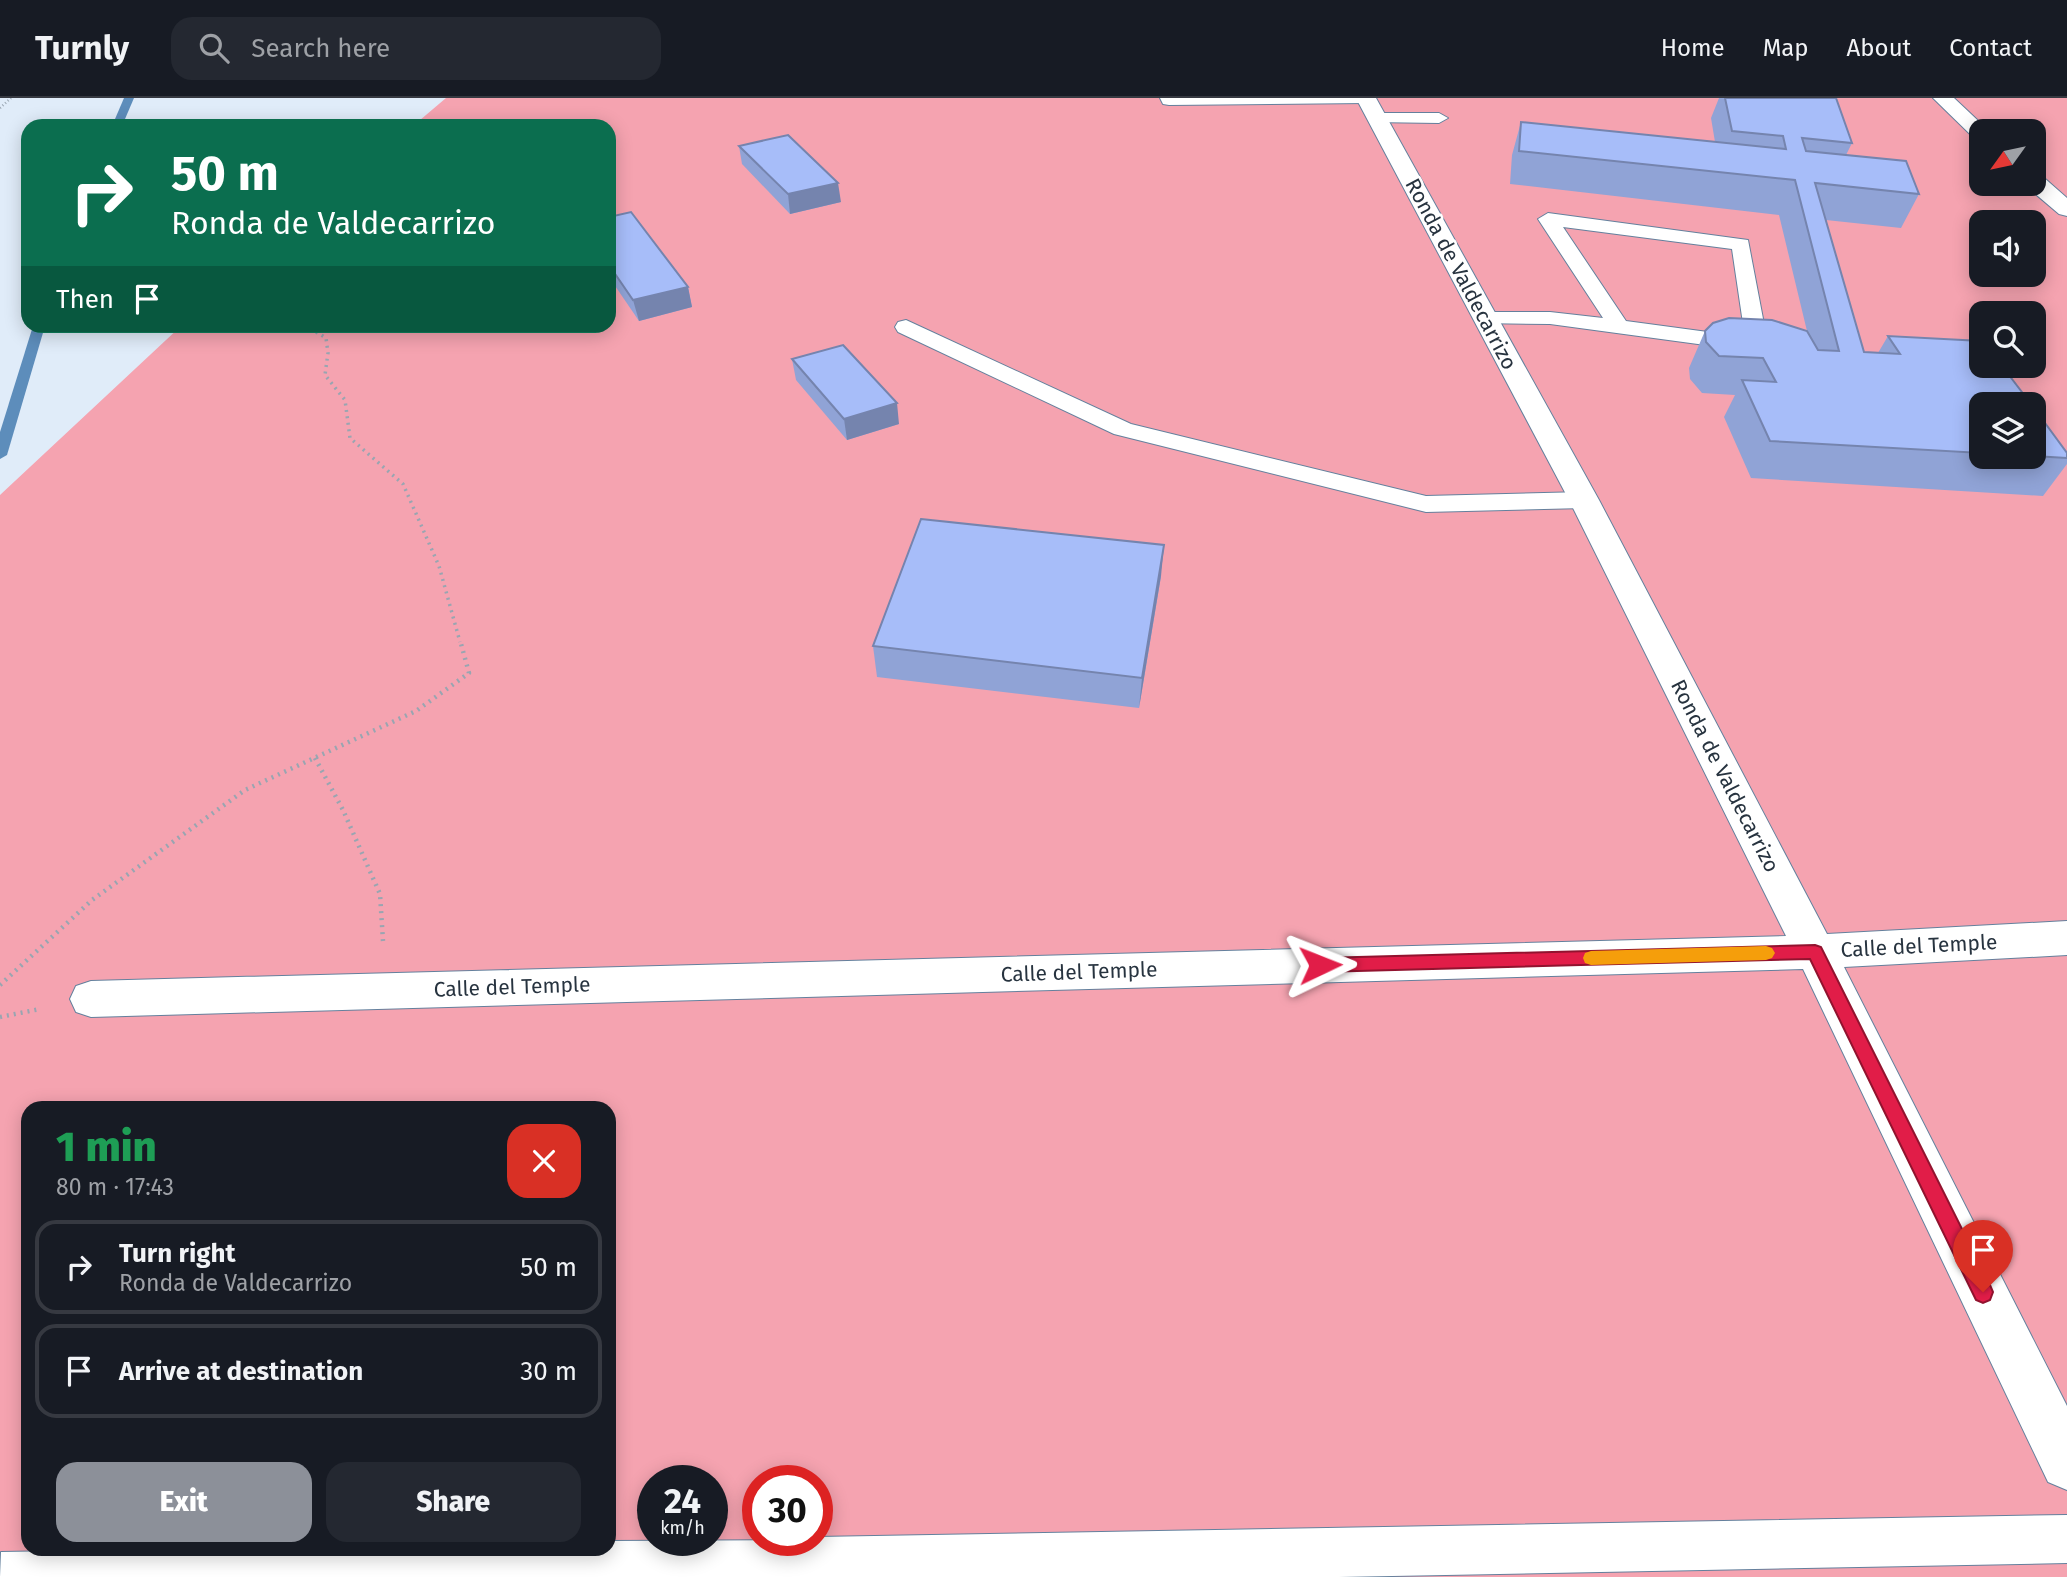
<!DOCTYPE html>
<html lang="en">
<head>
<meta charset="utf-8">
<style>
  :root { --surface:#171b24; --page:#242831; --text:#f1f3f6; --muted:#9ea1a6; --line:#363941; --accent:#8c9099 }
  body { margin:0; font-family:"Fira Sans",sans-serif; background:var(--page); color:var(--text); height:100vh; display:flex; flex-direction:column; font-size:26px; white-space:nowrap }
  * { box-sizing:border-box; margin:0 }
  p { font-size:23px; color:var(--muted) }
  .icon { flex:none; width:38px; height:38px; fill:none; stroke:currentColor; stroke-width:2; stroke-linecap:round; stroke-linejoin:round }
  .map { position:relative; flex:1; overflow:hidden }
  .drawer { position:absolute; left:21px; top:1003px; width:595px; height:455px; display:flex; flex-direction:column; background:var(--surface); border-radius:21px; box-shadow:0 4px 18px #0003 }
  .drawer>* { flex:none }
  .hud { position:absolute; left:21px; top:21px; width:595px; height:214px; border-radius:21px; box-shadow:0 4px 18px #0003; background:#0b6e4f; color:#fff; overflow:hidden }
  .needle { width:46px; rotate:237deg }
  .controls { position:absolute; left:1969px; top:21px; display:grid; gap:14px }
  .controls a { display:grid; place-items:center; width:77px; height:77px; border-radius:14px; background:var(--surface); box-shadow:0 4px 18px #0003; font-size:35px }
  .speed { position:absolute; left:637px; top:1367px; display:flex; gap:14px; font-size:35px; font-weight:700; text-align:center }
  .speed>* { display:grid; place-content:center; width:91px; height:91px; border-radius:50%; background:var(--surface); box-shadow:0 4px 18px #0003; line-height:1 }
  .speed small { font-size:18px; font-weight:400 }
  .speed .limit { border:10px solid #d22; background:#fff; color:#111 }
  .pin { position:absolute; display:grid; place-items:center; width:60px; height:60px; color:#fff; margin:-72px -30px; border-radius:50% 50% 50% 0; rotate:-45deg; box-shadow:0 0 7px #0007 }
  .pin .icon { rotate:45deg }
  .me { position:absolute; width:77px; margin:-38px; rotate:88deg; stroke-linejoin:round; filter:drop-shadow(0 0 5px #0008) }
  .turn { display:flex; align-items:center; gap:24px; height:147px; padding:0 35px; font-size:32px }
  .turn .icon { width:91px; height:91px; stroke-width:2.5 }
  .turn b { display:block; font-size:49px; line-height:60px }
  .then { display:flex; align-items:center; height:66px; padding:0 35px; background:#0003; gap:14px; font-size:26px }
  .round { display:grid; place-items:center; flex:none; width:74px; height:74px; border-radius:21px; background:var(--page) }
  .headline { display:flex; align-items:center; justify-content:space-between; height:119px; padding:0 35px }
  h1 { font-size:42px; font-weight:800; line-height:52px; color:#1e9e55 }
  .cta { display:flex; gap:14px; margin-top:auto; padding:14px 35px }
  .cta a { flex:1; height:80px; border-radius:21px; background:var(--accent); color:#fff; font-size:28px; font-weight:800; line-height:80px; text-align:center }
  .cta a+a { background:var(--page); color:var(--text) }
  ul { padding:0; list-style:none }
  li { display:flex; align-items:center; gap:21px; height:94px; margin:0 14px 10px; padding:0 21px; border:4px solid var(--line); border-radius:21px }
  li div { flex:1 }
  li b { display:block; font-size:26px }
  li em { font-style:normal }
  header { display:flex; align-items:center; gap:42px; box-sizing:border-box; height:98px; padding:0 35px; background:var(--surface); border-bottom:2px solid var(--line) }
  header strong { font-size:33px }
  nav { display:flex; gap:38px; margin-inline-start:auto; font-size:24px }
  .search { width:490px; height:63px; background:var(--page); display:flex; align-items:center; gap:18px; box-sizing:border-box; padding:0 24px; border-radius:21px; color:var(--muted); font-size:26px }
  .map>svg:first-child { display:block }
  .green { fill:#f5a3b0; fill-rule:evenodd }
  .lines { fill:none; stroke-linecap:round; stroke-linejoin:round }
  .stream { fill:#5d8dbb; fill-rule:evenodd }
  .service-casing { stroke:#64809d; stroke-width:2 }
  .pedestrian-casing { stroke:#64809d; stroke-width:2 }
  .minor-casing { stroke:#64809d; stroke-width:2 }
  .path-far2 { stroke:#99a5b1; stroke-width:2.5; stroke-dasharray:1 2.5; stroke-linecap:butt }
  .path-far1 { stroke:#99a5b1; stroke-width:3.5; stroke-dasharray:2 4.5; stroke-linecap:butt }
  .path { stroke:#99a5b1; stroke-width:4.5; stroke-dasharray:2 5; stroke-linecap:butt }
  .service { fill:#fff; fill-rule:evenodd }
  .pedestrian { fill:#fff; fill-rule:evenodd }
  .minor { fill:#fff; fill-rule:evenodd }
  .wall { fill:#90a3d6 }
  .shaded-wall { fill:#7584ae }
  .building { fill:#a7bdf9; stroke:#7584ae; stroke-width:2 }
  .route { fill:#e11d48; stroke:#92132f; stroke-width:2 }
  .slow { fill:#f59e0b }
  .labels { text-anchor:middle; dominant-baseline:central; stroke-width:5; stroke-linejoin:round; paint-order:stroke }
  .street-label { font-size:21px; fill:#27333f; stroke:#fff }
</style>
</head>
<body>
<header>
<strong>Turnly</strong>
<div class="search"><svg class="icon" aria-label="search" viewBox="0 0 24 24"><circle cx="10" cy="10" r="6"/><path d="M15 15l6 6"/></svg>Search here</div>
<nav><a>Home</a><a>Map</a><a>About</a><a>Contact</a></nav>
</header>
<div class="map">
<svg width="2067" height="1479" viewBox="0 0 2067 1479">
  <rect width="100%" height="100%" fill="#e0ecf9"/>
  <path class="green" d="M446 0H2067V1479H0V397L181 228H609V28H413ZM1981 33H2034V86H1981ZM1981 124H2034V177H1981ZM1981 215H2034V268H1981ZM1981 306H2034V359H1981ZM28 1010H609V1451H28ZM653 1382H712V1442H653ZM758 1382H817V1442H758Z"/>
  <g class="lines">
    <g class="stream">
      <polygon points="124,0 134,0 122,28 112,28"/>
      <polygon points="33,228 45,228 7,357 0,361 0,334"/>
    </g>
    <g class="service-casing">
      <g id="service">
        <polygon points="1160,0 1374,0 1366,5 1169,7 1163,6"/>
        <polygon points="1377,15 1439,15 1448,20 1439,25 1371,24 1368,20 1371,16"/>
        <path d="M1548 115 1748 142 1768 247 1765 252 1757 254 1550 226 1477 225 1474 220 1477 215 1485 214H1550L1603 220 1538 121ZM1563 129 1732 151 1745 239 1626 223Z"/>
        <polygon points="906,222 1131,326 1426,398 1584,394 1593,397 1597,402 1593,407 1584,410 1426,414 1114,336 898,234 895,229 898,224"/>
        <polygon points="2067,1417 2067,1465 1339,1479 0,1479 1,1454 186,1451 609,1451 609,1443 817,1442 817,1439"/>
      </g>
    </g>
    <g class="pedestrian-casing">
      <g id="pedestrian">
        <polygon points="1933,0 1954,0 1989,33 1981,33 1981,42 1974,40"/>
        <polygon points="2034,77 2042,78 2067,100 2067,118 2059,116 2026,88 2025,86 2034,86"/>
      </g>
    </g>
    <g class="minor-casing">
      <polygon id="minor" points="1356,0 1376,0 1599,402 1827,836 2067,823 2067,857 1844,869 2067,1308 2067,1392 2048,1384 1803,871 91,919 76,914 70,901 76,888 91,883 1786,838 1569,402"/>
    </g>
    <g class="path-far2">
      <polyline points="0,10 11,0"/>
      <polyline points="307,228 319,235"/>
    </g>
    <polyline class="path-far1" points="316,234 326,240 328,255 325,277 345,302 350,340 403,386 439,468 460,544"/>
    <g class="path">
      <polyline points="315,660 343,712 380,796 383,843"/>
      <polyline points="0,887 92,802 245,692 416,613 469,575 460,542"/>
      <polyline points="0,919 40,911"/>
    </g>
    <use href="#service" class="service"/>
    <use href="#pedestrian" class="pedestrian"/>
    <use href="#minor" class="minor"/>
  </g>
  <g class="wall">
    <polygon points="1719,0 1836,0 1852,45 1846,57 1919,96 1901,130 1826,122 1864,254 1878,255 1888,238 1981,306 1981,359 2034,359 2034,310 2067,355 2067,366 2043,398 1751,380 1724,319 1735,297 1702,295 1690,281 1689,270 1705,233 1807,233 1779,117 1510,86 1512,57 1521,24 1715,44 1711,20"/>
    <polygon points="739,48 841,104 790,116 742,66"/>
    <polygon points="609,119 688,189 692,209 639,223 609,179"/>
    <polygon points="792,261 899,326 847,342 796,282"/>
    <polygon points="1161,478 1139,610 877,579 873,548"/>
  </g>
  <g class="shaded-wall">
    <polygon points="838,85 841,104 790,116 788,96"/>
    <polygon points="688,189 692,209 639,223 633,202"/>
    <polygon points="897,305 899,326 847,342 844,321"/>
    <polygon points="1164,447 1161,478 1139,610 1142,580"/>
  </g>
  <g class="building">
    <polygon points="1725,0 1836,0 1852,45 1802,40 1806,53 1906,63 1919,96 1815,85 1864,254 1900,256 1888,238 1981,243 1981,268 2002,268 2031,306 1981,306 1981,355 1770,343 1742,282 1776,284 1763,260 1719,258 1706,244 1705,233 1713,225 1729,220 1772,222 1807,233 1818,252 1839,253 1795,82 1519,53 1521,24 1786,51 1783,38 1732,33"/>
    <polygon points="788,37 838,85 788,96 739,48"/>
    <polygon points="631,114 688,189 633,202 609,167 609,119"/>
    <polygon points="843,247 897,305 844,321 792,261"/>
    <polygon points="2034,310 2067,355 2067,360 2034,358"/>
    <polygon points="921,421 1164,447 1142,580 873,548"/>
  </g>
  <polygon class="route" points="1815,847 1821,849 1990,1187 1993,1194 1990,1202 1983,1205 1976,1202 1810,861 1320,874 1314,872 1311,867 1314,862 1320,860"/>
  <polygon class="slow" points="1766,848 1772,850 1775,855 1772,860 1766,862 1591,867 1585,865 1583,860 1585,855 1591,853"/>
  <g class="labels">
    <g class="street-label">
      <text transform="translate(1461 176) rotate(62)">Ronda de Valdecarrizo</text>
      <text transform="translate(1725 678) rotate(63)">Ronda de Valdecarrizo</text>
      <text transform="translate(1919 848) rotate(-3)">Calle del Temple</text>
      <text transform="translate(1079 874) rotate(-2)">Calle del Temple</text>
      <text transform="translate(512 889) rotate(-2)">Calle del Temple</text>
    </g>
  </g>
</svg>
<div class="controls">
<a><svg class="needle" viewBox="-14 -14 28 28"><path d="M0-13l5 13h-10z" fill="#e53935"/><path d="M0 13l5-13h-10z" fill="#9ea1a6"/></svg></a>
<a><svg class="icon" aria-label="sound" viewBox="0 0 24 24"><path d="M4 9h4l5-4v14l-5-4H4zM17 9q2 3 0 6"/></svg></a>
<a><svg class="icon" aria-label="search" viewBox="0 0 24 24"><circle cx="10" cy="10" r="6"/><path d="M15 15l6 6"/></svg></a>
<a><svg class="icon" aria-label="layers" viewBox="0 0 24 24"><path d="M12 4l9 5-9 5-9-5zM3 14l9 5 9-5"/></svg></a>
</div>
<div class="speed"><div>24<small>km/h</small></div><div class="limit">30</div></div>
<div class="pin" style="left:1983px;top:1194px;background:#d93025"><svg class="icon" aria-label="arrive" viewBox="0 0 24 24"><path d="M6 21V4h12l-3 4 3 4H6"/></svg></div>
<svg class="me" style="left:1320px;top:867px" viewBox="-20 -20 40 40"><path d="M0-17L14 15 0 8-14 15z" fill="#e11d48" stroke="#fff" stroke-width="4"/></svg>
<div class="hud">
<div class="turn"><svg class="icon" aria-label="right" viewBox="0 0 24 24"><path d="M7 20v-9h11M14 6l5 5-5 5"/></svg><div><b>50 m</b>Ronda de Valdecarrizo</div></div>
<div class="then">Then<svg class="icon" aria-label="arrive" viewBox="0 0 24 24"><path d="M6 21V4h12l-3 4 3 4H6"/></svg></div>
</div>
<section class="drawer">
<div class="headline"><div><h1>1 min</h1><p>80 m · 17:43</p></div><a class="round" style="background:#d93025;color:#fff"><svg class="icon" aria-label="close" viewBox="0 0 24 24"><path d="M6 6l12 12M18 6L6 18"/></svg></a></div>
<ul>
<li><svg class="icon" aria-label="right" viewBox="0 0 24 24"><path d="M7 20v-9h11M14 6l5 5-5 5"/></svg><div><b>Turn right</b><p>Ronda de Valdecarrizo</p></div><em>50 m</em></li>
<li><svg class="icon" aria-label="arrive" viewBox="0 0 24 24"><path d="M6 21V4h12l-3 4 3 4H6"/></svg><div><b>Arrive at destination</b></div><em>30 m</em></li>
</ul>
<div class="cta"><a>Exit</a><a>Share</a></div>
</section>
</div>
</body>
</html>
